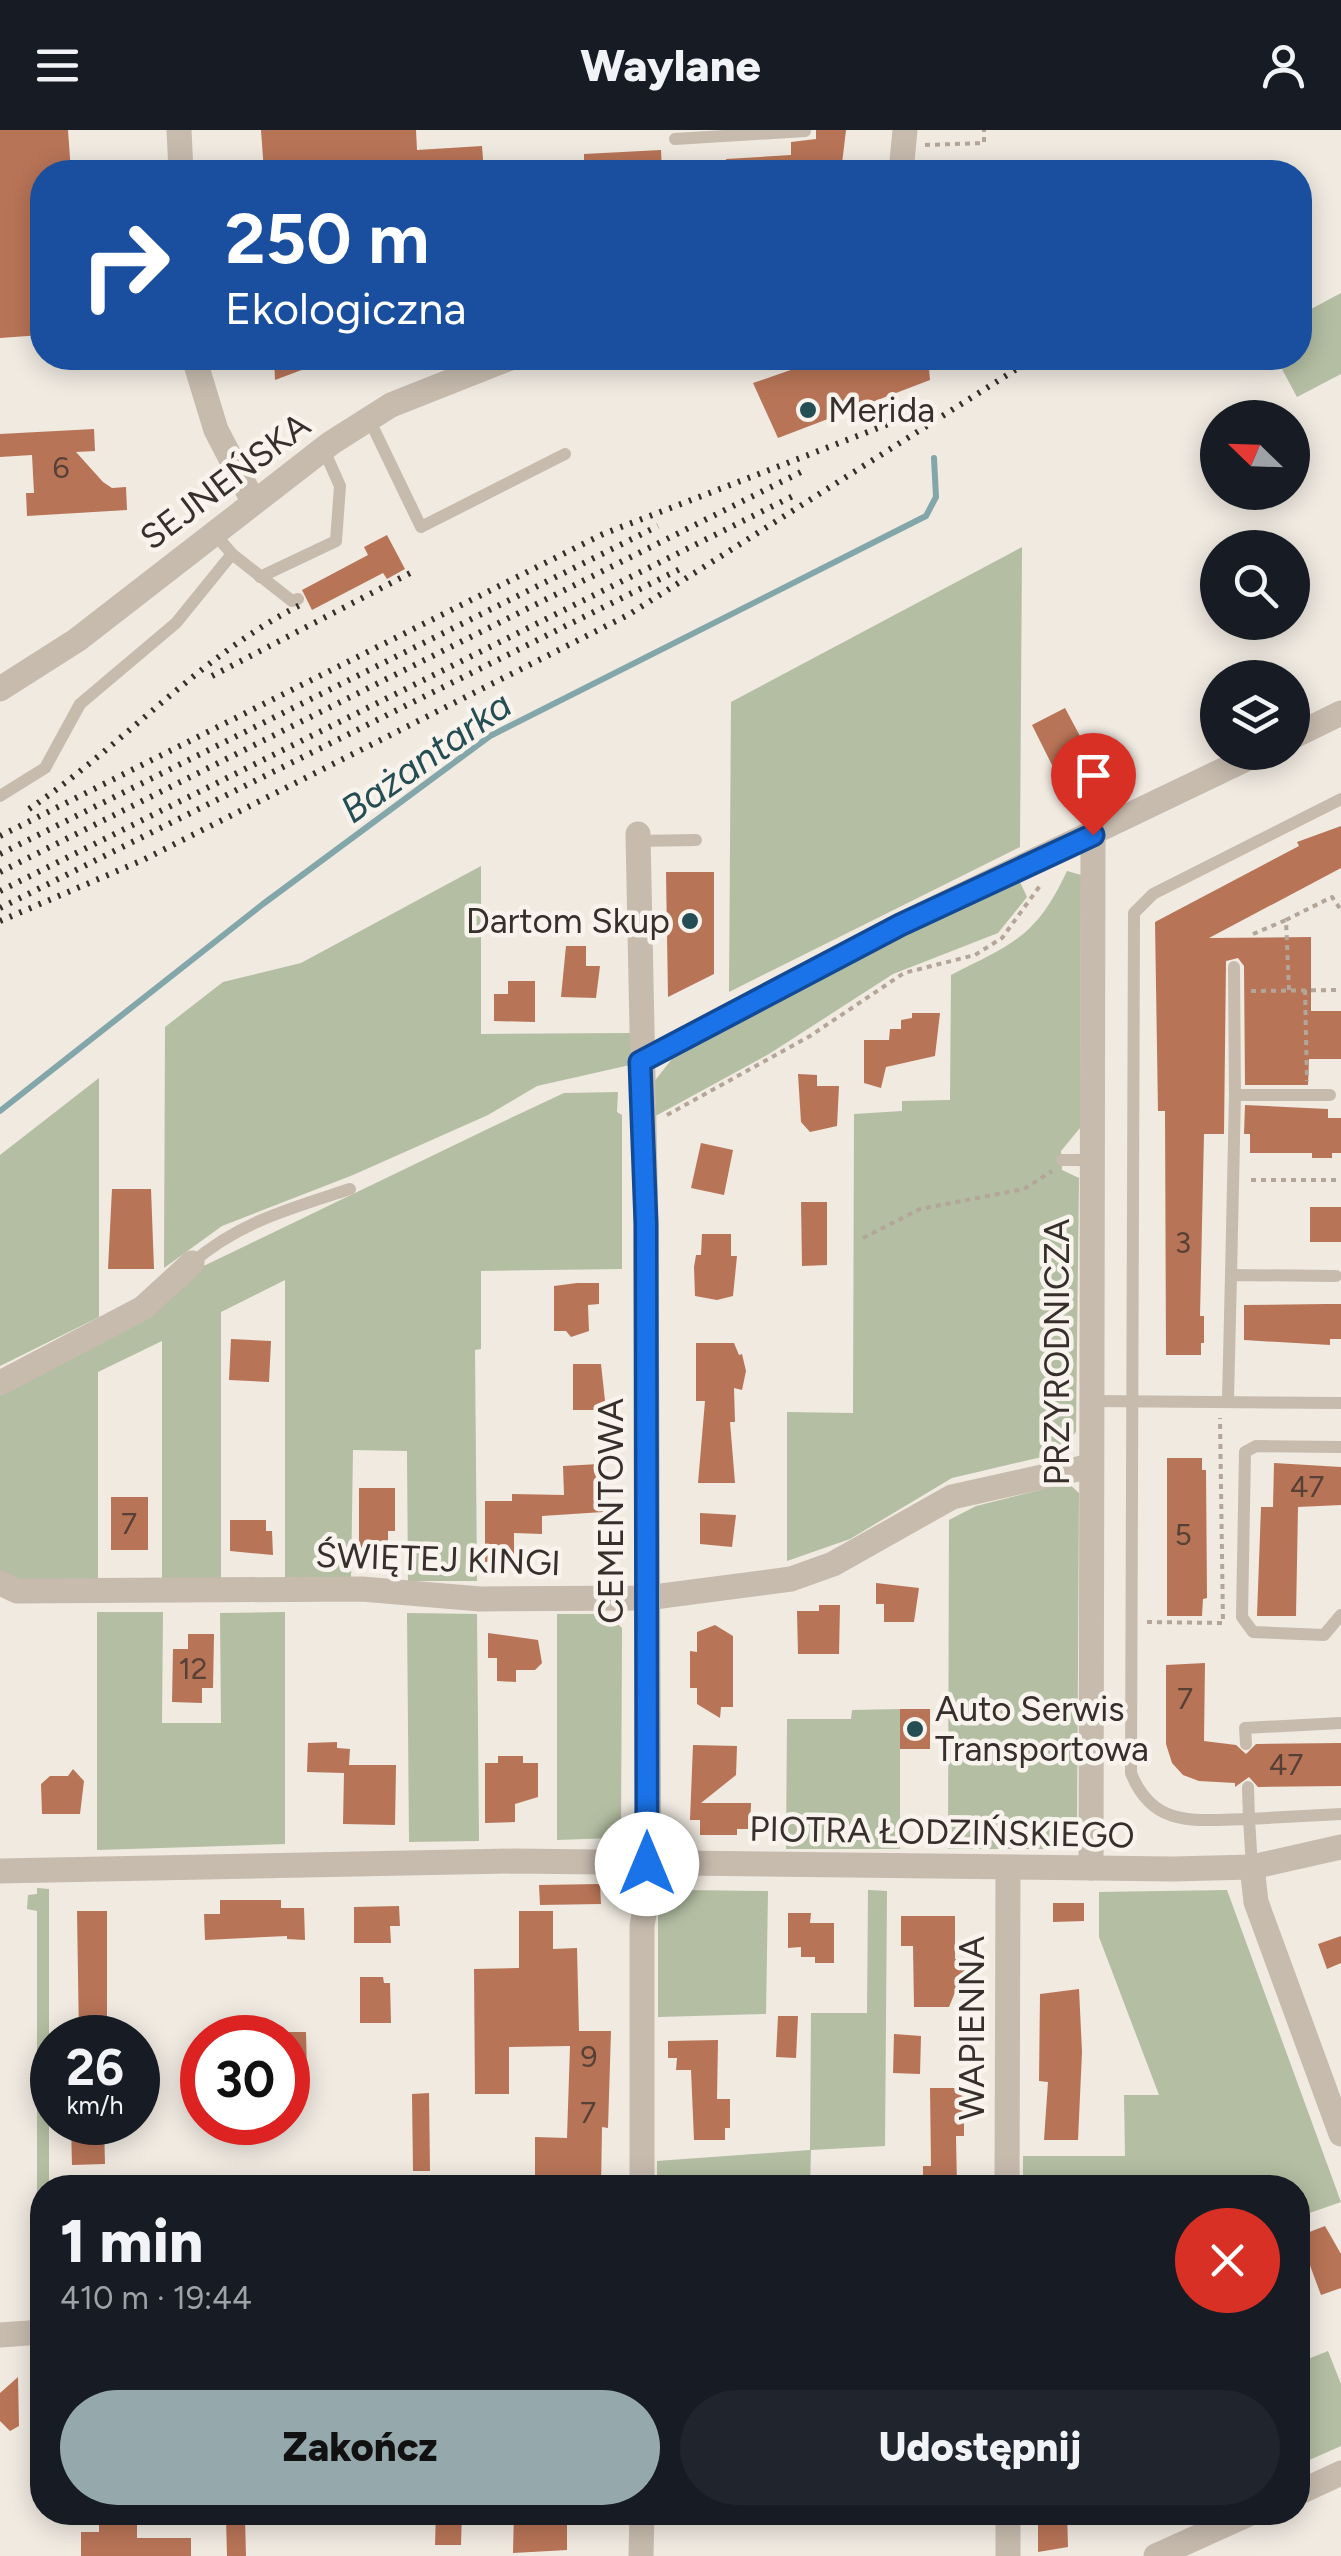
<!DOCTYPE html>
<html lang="pl">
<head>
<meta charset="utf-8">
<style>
  :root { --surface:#171b24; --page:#20242c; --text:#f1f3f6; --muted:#9ea1a6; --accent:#95a9ad }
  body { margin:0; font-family:Figtree,sans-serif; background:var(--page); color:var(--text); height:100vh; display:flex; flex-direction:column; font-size:38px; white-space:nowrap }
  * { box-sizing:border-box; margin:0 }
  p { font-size:32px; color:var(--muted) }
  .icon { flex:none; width:55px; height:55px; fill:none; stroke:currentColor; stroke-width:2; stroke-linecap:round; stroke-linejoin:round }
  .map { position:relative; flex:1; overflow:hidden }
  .drawer { position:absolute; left:30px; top:2045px; width:1280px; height:350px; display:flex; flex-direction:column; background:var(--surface); border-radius:40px; box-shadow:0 5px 25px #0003 }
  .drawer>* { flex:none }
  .guide { position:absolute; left:30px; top:30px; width:1282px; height:210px; border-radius:40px; box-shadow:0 5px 25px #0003; background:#1a4fa0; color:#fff; overflow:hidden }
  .needle { width:65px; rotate:293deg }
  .tools { position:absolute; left:1200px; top:270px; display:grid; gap:20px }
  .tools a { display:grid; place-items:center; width:110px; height:110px; border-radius:50%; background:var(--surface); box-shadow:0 5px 25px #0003; font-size:50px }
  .speed { position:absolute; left:30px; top:1885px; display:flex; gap:20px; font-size:50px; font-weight:700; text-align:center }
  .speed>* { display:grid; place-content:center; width:130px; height:130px; border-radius:50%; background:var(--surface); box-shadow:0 5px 25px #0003; line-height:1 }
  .speed small { font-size:25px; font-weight:400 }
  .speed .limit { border:15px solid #d22; background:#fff; color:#111 }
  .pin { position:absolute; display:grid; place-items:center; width:85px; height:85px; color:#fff; margin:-102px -42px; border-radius:50% 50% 50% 0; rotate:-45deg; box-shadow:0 0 10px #0007 }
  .pin .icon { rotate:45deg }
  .me { position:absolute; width:110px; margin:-55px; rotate:0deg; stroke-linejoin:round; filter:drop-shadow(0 0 8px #0008) }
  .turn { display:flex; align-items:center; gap:35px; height:210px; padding:0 30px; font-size:45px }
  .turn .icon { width:130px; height:130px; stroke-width:2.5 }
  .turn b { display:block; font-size:70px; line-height:85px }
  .round { display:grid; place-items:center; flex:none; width:105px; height:105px; border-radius:52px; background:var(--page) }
  .summary { display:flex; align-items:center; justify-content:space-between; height:170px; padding:0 30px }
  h1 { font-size:60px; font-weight:800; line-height:75px }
  .cta { display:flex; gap:20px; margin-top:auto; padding:20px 30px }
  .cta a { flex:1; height:115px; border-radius:60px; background:var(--accent); color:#111; font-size:40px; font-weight:800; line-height:115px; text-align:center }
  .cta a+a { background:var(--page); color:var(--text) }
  header { display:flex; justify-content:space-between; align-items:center; height:130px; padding:0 30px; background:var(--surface); font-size:45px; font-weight:800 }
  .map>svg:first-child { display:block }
  .green { fill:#b3bea2 }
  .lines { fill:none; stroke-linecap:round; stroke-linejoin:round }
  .stream { stroke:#83a6aa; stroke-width:6 }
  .building { fill:#b87457 }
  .path { stroke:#b3a598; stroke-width:4; stroke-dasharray:5 5; stroke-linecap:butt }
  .service { stroke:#c7bbae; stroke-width:12 }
  .minor { stroke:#c7bbae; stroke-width:25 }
  .rail { stroke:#372f2b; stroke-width:6; stroke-dasharray:2.5 8; stroke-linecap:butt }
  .route-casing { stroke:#114b97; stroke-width:25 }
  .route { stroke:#1a73e8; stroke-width:18 }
  .poi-dot { fill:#254e54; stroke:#f8f4ed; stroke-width:4 }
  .labels { text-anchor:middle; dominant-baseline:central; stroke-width:9; stroke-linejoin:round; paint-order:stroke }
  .number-label { font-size:30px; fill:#574036 }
  .poi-label { font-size:35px; fill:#372f2b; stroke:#f8f4ed; text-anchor:start }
  .street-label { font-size:35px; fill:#372f2b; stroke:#f8f4ed }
  .water-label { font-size:38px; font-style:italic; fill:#254e54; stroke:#f8f4ed }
</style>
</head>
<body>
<header><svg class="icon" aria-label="menu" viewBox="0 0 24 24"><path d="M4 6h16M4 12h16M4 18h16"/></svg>Waylane<svg class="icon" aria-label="person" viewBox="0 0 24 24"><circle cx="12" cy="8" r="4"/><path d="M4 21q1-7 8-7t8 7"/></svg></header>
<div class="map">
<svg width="1341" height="2426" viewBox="0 0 1341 2426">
  <rect width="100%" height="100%" fill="#f0eae1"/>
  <g class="green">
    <polygon points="1341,163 1341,244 1297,267 1276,228 1300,228 1300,185"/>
    <polygon points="1022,417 1020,717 729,862 731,572"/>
    <polygon points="481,736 481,904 630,903 630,935 537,956 488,985 353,1045 222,1096 164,1138 165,897 223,852 301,833"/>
    <path d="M1067 741 1081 745 1080 998 1061 1021 1062 1040 1079 1048 1076 1302 1059 1323 952 1348 850 1409 787 1431V1282L853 1283 854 984 902 981V971L950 970 951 845C1014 813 1036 807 1067 741Z"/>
    <polygon points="1020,752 1027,767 998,803 893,844 769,924 650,989 649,958 672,929 938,783"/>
    <polygon points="99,948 99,1187 0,1236 0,1025"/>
    <polygon points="618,962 617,982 622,985 622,1139 481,1141 481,1219 475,1220 477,1451 408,1451 407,1321 353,1320 351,1451 285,1451 285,1150 221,1182 221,1450 162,1449 162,1211 98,1242 98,1449 5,1450 0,1445 0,1259 185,1145 496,995 564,963"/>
    <polygon points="1068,1353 1079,1363 1077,1703 1066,1719 948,1719 949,1390 976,1376"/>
    <polygon points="97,1482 163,1482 162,1593 221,1593 220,1483 285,1482 285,1714 97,1720"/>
    <polygon points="407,1483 477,1484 479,1711 409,1712"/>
    <polygon points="557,1484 607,1484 622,1498 621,1702 615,1708 557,1710"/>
    <polygon points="900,1579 900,1719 786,1719 787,1589 851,1589 852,1580"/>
    <polygon points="37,1758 49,1759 49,2057 42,2058 42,2174 37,2174 37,1781 27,1779 28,1765 37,1764"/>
    <polygon points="682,1760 768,1761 766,1884 658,1887 658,1783"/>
    <polygon points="868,1760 887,1761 885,2016 811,2020 810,2057 657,2057 657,2031 810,2020 811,1883 867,1883"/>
    <polygon points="1227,1760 1341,2072 1298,2087 1298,2058 1023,2057 1023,2026 1125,2026 1124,1965 1159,1965 1099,1807 1099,1762"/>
    <polygon points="1328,2221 1341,2254 1341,2316 1298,2335 1298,2233"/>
  </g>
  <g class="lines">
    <polyline class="stream" points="0,981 263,774 490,606 926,386 936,367 934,328"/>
  </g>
  <g class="building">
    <polygon points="0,0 68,0 71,42 42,42 42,205 0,208"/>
    <polygon points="261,0 416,0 417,20 482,16 484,42 264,42"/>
    <polygon points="816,0 846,0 841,42 726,42 726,29 791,25 791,12 816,9"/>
    <polygon points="661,20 662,42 584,42 584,24"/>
    <polygon points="274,228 331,228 331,229 275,250"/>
    <polygon points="825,228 928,228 930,250 778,308 753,253"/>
    <polygon points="94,299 95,321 76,322 103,352 112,358 126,357 127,380 27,386 26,363 34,363 32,325 0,327 0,304"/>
    <polygon points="387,405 405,439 387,449 383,443 312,480 302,460 368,425 364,417"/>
    <polygon points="1065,578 1104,651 1069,669 1032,595"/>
    <polygon points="1341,696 1341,738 1209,808 1311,807 1311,881 1341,881 1341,929 1309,929 1308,955 1245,955 1244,836 1238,828 1226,831 1224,1004 1204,1004 1200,1186 1204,1186 1204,1213 1201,1213 1201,1225 1166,1225 1165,981 1158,981 1155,792 1299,716 1297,712"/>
    <polygon points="666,742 714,742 714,844 668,867"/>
    <polygon points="566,816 586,816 586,836 600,836 596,868 561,867"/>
    <polygon points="508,851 535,851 535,892 494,891 494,864 508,864"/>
    <polygon points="912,883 940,883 935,926 886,937 881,958 864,953 864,910 889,910 890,899 901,899 901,890 912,888"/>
    <polygon points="798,944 817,945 817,956 839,956 837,996 810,1002 801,992"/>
    <polygon points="1245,975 1328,979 1328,988 1341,988 1341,1023 1332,1023 1332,1028 1312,1028 1312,1023 1250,1023 1250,1004 1244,1004"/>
    <polygon points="701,1013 733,1020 724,1065 691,1058"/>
    <polygon points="112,1059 151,1059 154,1139 108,1139"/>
    <polygon points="801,1072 827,1072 827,1135 802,1136"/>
    <rect x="1310" y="1077" width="31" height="35"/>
    <polygon points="702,1104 731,1104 731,1126 737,1126 733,1166 717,1170 695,1166 694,1137 696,1125 701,1125"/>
    <polygon points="577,1153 599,1153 599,1174 588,1175 589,1201 571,1207 566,1201 554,1201 554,1156"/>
    <polygon points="1326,1174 1341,1174 1341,1209 1330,1209 1330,1215 1244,1210 1244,1175"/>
    <polygon points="231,1209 271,1211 269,1252 229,1250"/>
    <polygon points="696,1213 734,1213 739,1225 742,1224 746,1241 742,1260 734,1258 735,1292 730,1292 735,1353 698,1353 705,1271 696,1271"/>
    <polygon points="573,1234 601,1234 606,1280 573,1280"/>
    <polygon points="1167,1328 1202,1328 1202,1340 1206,1340 1207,1468 1203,1469 1202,1486 1167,1486"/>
    <polygon points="1274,1333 1341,1337 1341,1375 1298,1377 1296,1486 1257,1486 1261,1377 1273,1377"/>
    <polygon points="599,1334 603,1382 542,1386 542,1404 514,1403 514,1432 485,1432 485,1371 512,1371 512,1364 564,1365 563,1336"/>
    <polygon points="359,1358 395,1358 395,1401 388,1401 388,1433 359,1433"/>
    <rect x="111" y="1367" width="37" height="53"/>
    <polygon points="700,1383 736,1385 732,1417 700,1414"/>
    <polygon points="230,1390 266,1390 266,1401 272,1401 273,1425 230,1421"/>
    <polygon points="876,1453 919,1458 914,1492 884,1492 884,1474 876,1474"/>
    <polygon points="819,1475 840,1475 839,1524 798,1524 797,1481 819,1481"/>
    <polygon points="715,1495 733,1506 733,1577 721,1577 720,1588 697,1574 697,1558 690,1558 690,1521 697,1522 697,1502"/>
    <polygon points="488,1503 538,1510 542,1533 535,1540 516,1540 516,1552 497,1551 497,1528 488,1528"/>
    <polygon points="188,1504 214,1504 213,1558 202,1558 202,1573 172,1572 173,1519 188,1519"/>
    <polygon points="1205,1533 1204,1611 1236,1615 1246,1624 1256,1614 1341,1613 1341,1656 1258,1657 1249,1647 1235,1657 1235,1653 1199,1651 1183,1645 1172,1633 1166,1614 1166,1535"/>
    <rect x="900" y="1579" width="30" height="40"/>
    <polygon points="337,1612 337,1618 350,1619 349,1635 396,1635 395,1695 343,1694 344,1643 307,1642 308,1613"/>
    <polygon points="693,1615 737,1616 736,1645 701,1673 751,1673 750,1699 737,1699 737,1705 700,1705 700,1690 690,1690"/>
    <polygon points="498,1626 523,1626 523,1633 538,1633 538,1667 515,1674 515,1692 485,1693 485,1633 498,1633"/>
    <polygon points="73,1639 84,1651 80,1684 42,1684 41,1654 50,1646 68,1646"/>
    <polygon points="600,1754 601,1774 540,1775 539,1755"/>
    <polygon points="220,1770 281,1770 281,1778 304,1778 305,1810 287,1809 287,1806 205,1810 204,1784 220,1784"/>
    <polygon points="1053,1773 1084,1773 1084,1791 1053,1792"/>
    <polygon points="399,1776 400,1796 390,1796 391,1813 354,1813 354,1777"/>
    <polygon points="77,1781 107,1781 107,1908 79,1908"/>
    <polygon points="519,1781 553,1781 553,1819 577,1818 579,1901 611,1901 608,1998 602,1997 601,2058 535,2057 535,2007 567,2008 570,1916 509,1917 509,1964 475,1964 474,1839 519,1838"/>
    <polygon points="788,1783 811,1783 810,1793 834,1793 834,1833 815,1833 815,1827 801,1827 801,1817 788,1818"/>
    <polygon points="901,1786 955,1786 955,1829 970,1829 971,1859 956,1860 949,1877 914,1877 913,1816 901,1816"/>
    <polygon points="1341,1806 1341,1833 1327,1839 1318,1814"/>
    <polygon points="360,1847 383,1847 384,1853 390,1853 391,1893 360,1893"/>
    <polygon points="1079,1859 1082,1922 1078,2010 1044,2010 1048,1952 1039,1951 1040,1864"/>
    <polygon points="778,1886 798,1886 796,1928 776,1927"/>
    <polygon points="288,1902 306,1902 307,1943 288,1943"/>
    <polygon points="894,1904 921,1906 920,1944 893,1943"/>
    <polygon points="718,1910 717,1969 730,1969 730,1998 725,1998 725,2010 694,2010 691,1940 676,1940 677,1928 668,1928 668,1911"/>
    <polygon points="930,1958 964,1958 964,2006 956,2006 957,2058 923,2058 923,2036 931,2036"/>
    <polygon points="429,1963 430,2041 413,2041 412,1964"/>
    <polygon points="104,1995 105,2034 72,2035 71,1996"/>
    <polygon points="1325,2096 1341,2124 1341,2158 1321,2165 1299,2106"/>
    <polygon points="18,2247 19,2296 10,2301 0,2291 0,2263"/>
    <polygon points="99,2382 137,2382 137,2408 191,2408 191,2426 81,2426 81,2402 99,2402"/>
    <polygon points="436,2382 462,2382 461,2415 435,2415"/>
    <polygon points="514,2382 567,2382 567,2420 513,2423"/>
    <polygon points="1038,2382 1067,2382 1068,2417 1038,2422"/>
    <polygon points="245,2387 246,2426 227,2426 226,2388"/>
  </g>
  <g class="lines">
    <g class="path">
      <polyline points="925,15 984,13 984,0"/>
      <polyline points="1253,804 1286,790"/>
      <polyline points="1289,860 1286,790 1332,767 1341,780"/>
      <polyline points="1305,860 1307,951"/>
      <polyline points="1251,861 1341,860"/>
      <polyline points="667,985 810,906 904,843 975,825 1002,808 1042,753"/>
      <polyline points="1251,1050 1341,1050"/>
      <polyline points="863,1108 920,1079 1024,1059 1052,1041"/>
      <polyline points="1147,1492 1223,1493 1220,1288"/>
    </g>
    <g class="service">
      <polyline points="675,9 805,1"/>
      <polyline points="789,228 790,228"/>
      <polyline points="369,289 421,397 565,324"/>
      <polyline points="232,424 292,471 298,469"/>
      <polyline points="260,447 336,411 340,356 323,318"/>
      <polyline points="0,666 45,638 80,574 176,493 232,424 214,403"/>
      <polyline points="638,711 696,710"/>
      <polyline points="1234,837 1235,965"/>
      <polyline points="1062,1030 1093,1030"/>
      <path d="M192 1133C239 1092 292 1078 350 1059"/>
      <polyline points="1231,1145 1235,965 1330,965"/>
      <polyline points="1228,1269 1231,1145 1336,1146"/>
      <polyline points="1092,1271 1341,1273"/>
      <polyline points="1341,1317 1256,1316 1245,1322 1242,1487 1253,1502 1324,1505 1341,1485"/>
      <polyline points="1246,1614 1245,1598 1341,1593"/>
      <polyline points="1248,1657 1249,1689 1341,1684"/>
      <path d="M1252 1737 1249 1689C1196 1690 1153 1699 1131 1643L1134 783 1153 764 1341 669"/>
    </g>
    <g class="minor">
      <polyline points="179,0 181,42"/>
      <polyline points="901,42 905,0"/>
      <polyline points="194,228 216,300 253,371"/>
      <polyline points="0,559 77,510 331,313 391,275 510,228"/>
      <polyline points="1292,607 1341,583"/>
      <polyline points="638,704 646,1094 649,1754 642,1796 642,2058"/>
      <polyline points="640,932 900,795 1261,622"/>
      <polyline points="0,1253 143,1178 192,1133"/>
      <polyline points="0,1453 17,1461 362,1459 480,1469 646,1468 791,1449 833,1434 952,1367 1091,1336"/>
      <polyline points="1252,1737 1256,1772 1341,2004"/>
      <polyline points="1091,1738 1093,705"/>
      <polyline points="0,1741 515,1731 1173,1739 1252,1737 1341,1717"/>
      <polyline points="1007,2058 1008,1738"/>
      <polyline points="0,2205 42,2202"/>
      <polyline points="1298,2363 1341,2343"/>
      <polyline points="1008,2382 1008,2426"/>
      <polyline points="641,2426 642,2382"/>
      <polyline points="1156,2426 1253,2382"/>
    </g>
    <g class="rail">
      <polyline points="212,546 416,440"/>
      <path d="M29 679C125 614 202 523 306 472"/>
      <polyline points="0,706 603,404 930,278"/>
      <polyline points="0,724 658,396"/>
      <polyline points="0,742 805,340"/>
      <polyline points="0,761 797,364"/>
      <polyline points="0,778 680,439"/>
      <polyline points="0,791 143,730 628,485 1034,228"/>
    </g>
  </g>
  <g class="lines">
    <g class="route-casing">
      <polyline id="route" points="647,1734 646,1094 640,932 900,795 1093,705"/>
    </g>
    <use href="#route" class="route"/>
  </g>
  <g class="poi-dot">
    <circle cx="808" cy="280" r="10"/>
    <circle cx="690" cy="791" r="10"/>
    <circle cx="915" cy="1599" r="10"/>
  </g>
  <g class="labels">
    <g class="number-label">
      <text x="61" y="337">6</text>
      <text x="1183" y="1112">3</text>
      <text x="1307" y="1356">47</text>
      <text x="129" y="1393">7</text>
      <text x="1183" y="1404">5</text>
      <text x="193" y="1538">12</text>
      <text x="1185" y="1568">7</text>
      <text x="1286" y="1634">47</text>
      <text x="589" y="1926">9</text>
      <text x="588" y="1982">7</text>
    </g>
    <g class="poi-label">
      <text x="828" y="280">Merida</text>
      <text x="670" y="791" text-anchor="end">Dartom Skup</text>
      <text x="935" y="1579">Auto Serwis<tspan x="935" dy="40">Transportowa</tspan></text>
    </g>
    <g class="street-label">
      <text transform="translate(225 351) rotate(-37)">SEJNEŃSKA</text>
      <text transform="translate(1057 1222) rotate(-90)">PRZYRODNICZA</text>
      <text transform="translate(611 1381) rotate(-90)">CEMENTOWA</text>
      <text transform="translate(438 1429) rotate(2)">ŚWIĘTEJ KINGI</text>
      <text transform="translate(942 1702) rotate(1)">PIOTRA ŁODZIŃSKIEGO</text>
      <text transform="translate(972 1898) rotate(-90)">WAPIENNA</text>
    </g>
    <g class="water-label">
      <text transform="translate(426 627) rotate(-35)">Bażantarka</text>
    </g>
  </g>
</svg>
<div class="tools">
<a><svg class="needle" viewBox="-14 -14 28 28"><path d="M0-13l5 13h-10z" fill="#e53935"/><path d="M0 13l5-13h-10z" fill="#9ea1a6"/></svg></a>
<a><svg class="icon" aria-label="search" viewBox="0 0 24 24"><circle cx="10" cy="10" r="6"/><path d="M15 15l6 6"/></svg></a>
<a><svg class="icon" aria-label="layers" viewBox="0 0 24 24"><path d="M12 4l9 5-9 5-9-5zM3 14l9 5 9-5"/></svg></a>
</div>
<div class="speed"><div>26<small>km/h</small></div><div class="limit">30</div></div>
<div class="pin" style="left:1093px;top:705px;background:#d93025"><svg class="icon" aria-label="arrive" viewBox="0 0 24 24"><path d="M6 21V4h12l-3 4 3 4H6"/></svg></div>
<svg class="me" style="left:647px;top:1734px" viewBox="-20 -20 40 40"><circle r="19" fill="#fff"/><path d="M0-13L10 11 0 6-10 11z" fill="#1a73e8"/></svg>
<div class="guide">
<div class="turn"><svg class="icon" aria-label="right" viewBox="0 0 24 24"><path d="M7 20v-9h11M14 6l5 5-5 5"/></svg><div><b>250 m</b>Ekologiczna</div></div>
</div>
<section class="drawer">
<div class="summary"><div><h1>1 min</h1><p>410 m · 19:44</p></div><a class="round" style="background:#d93025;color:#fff"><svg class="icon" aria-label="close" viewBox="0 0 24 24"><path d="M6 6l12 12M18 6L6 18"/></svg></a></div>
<div class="cta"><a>Zakończ</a><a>Udostępnij</a></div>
</section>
</div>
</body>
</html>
